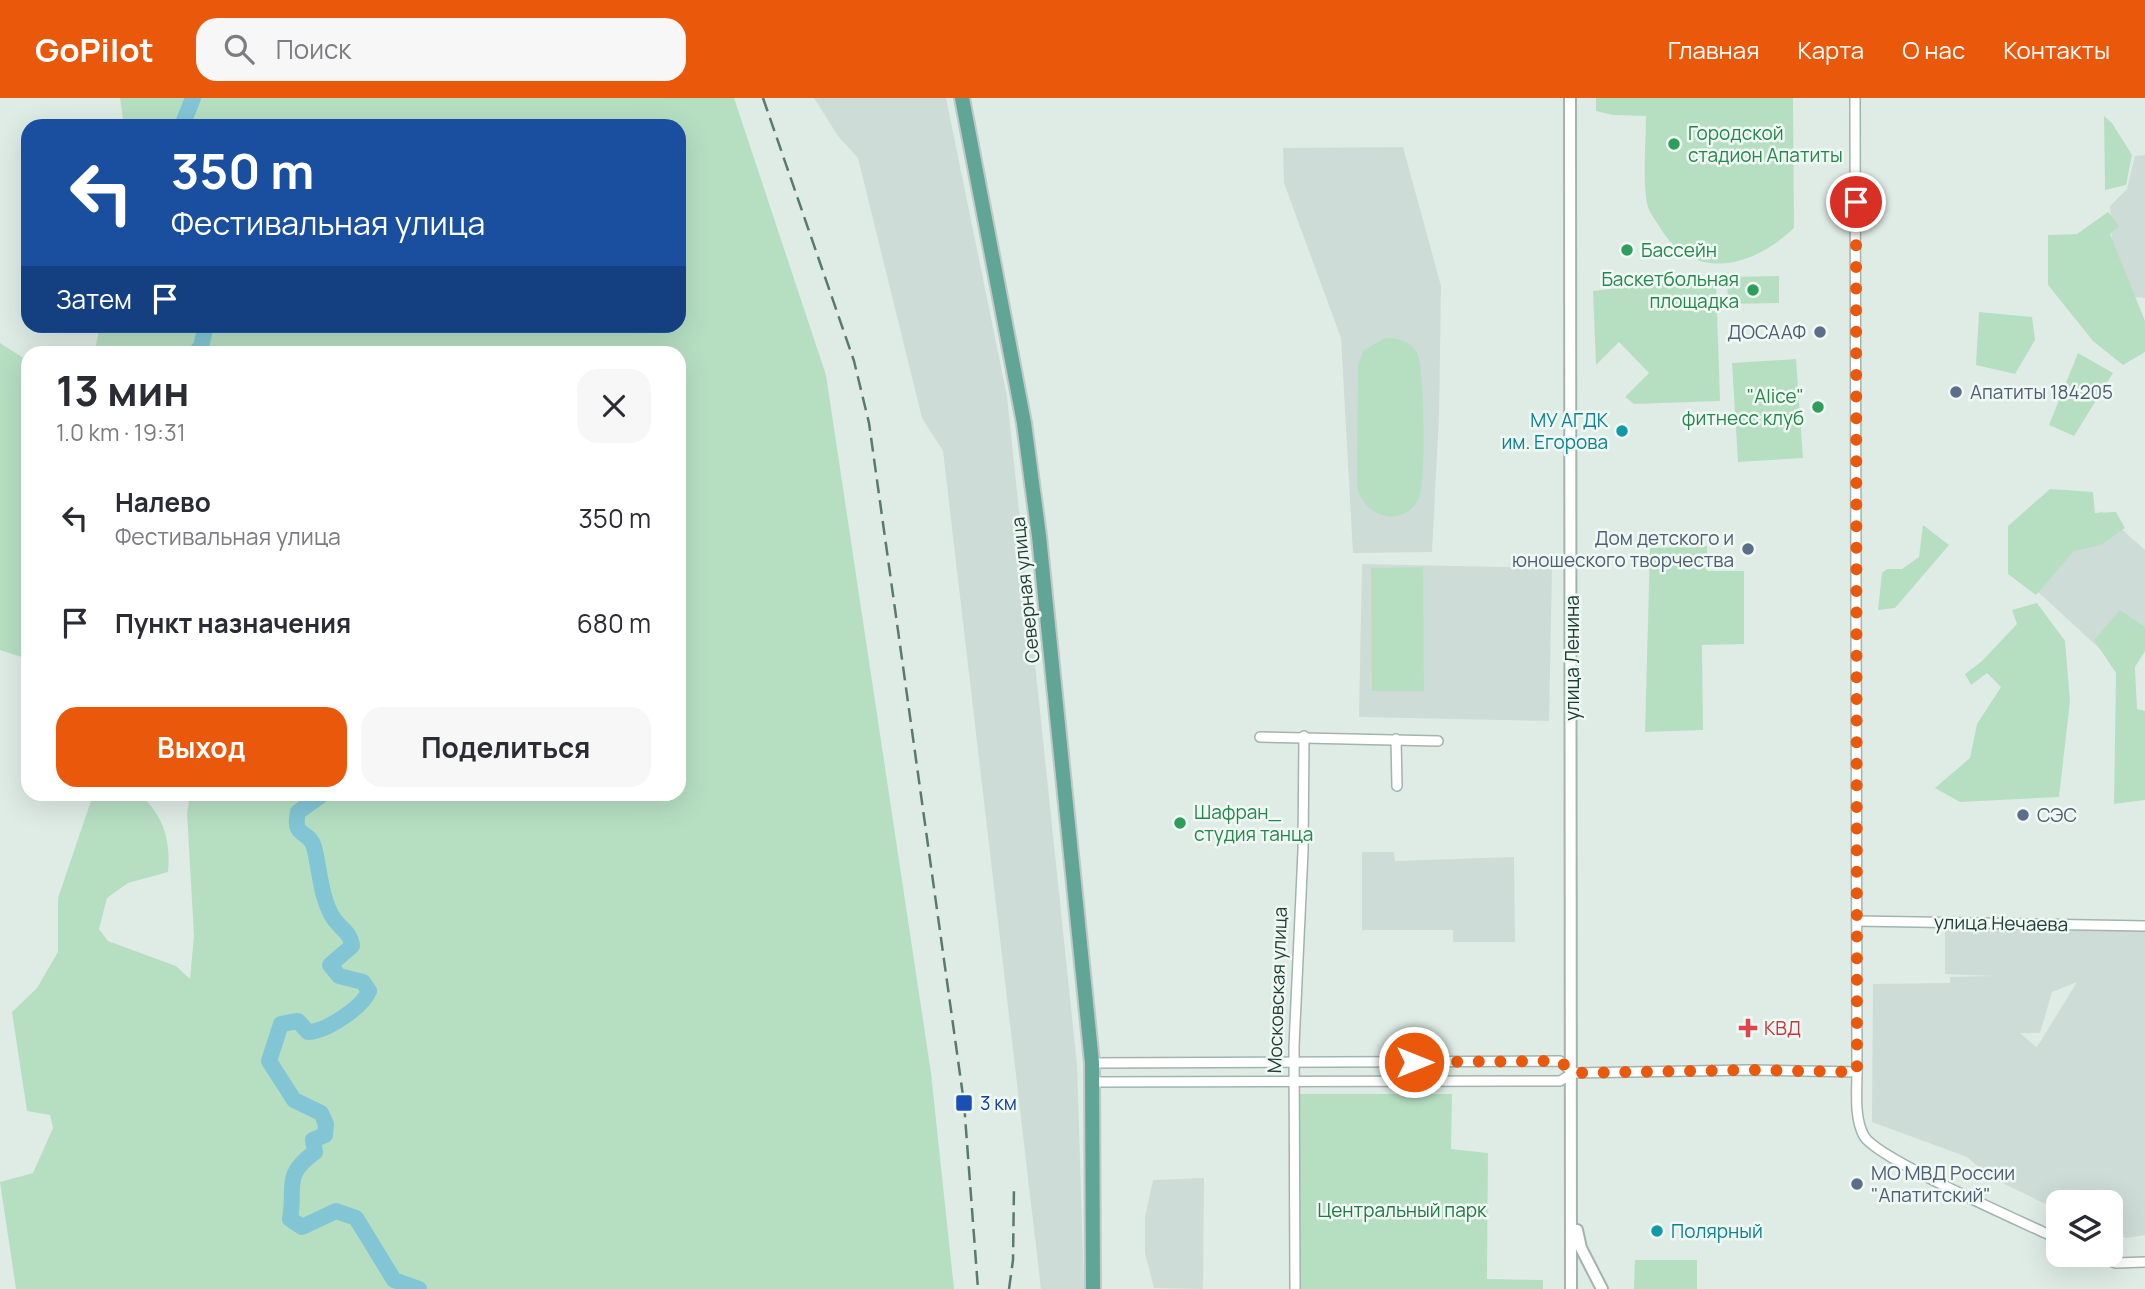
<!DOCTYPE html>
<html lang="ru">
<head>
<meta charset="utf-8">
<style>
  :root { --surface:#fff; --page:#f7f7f7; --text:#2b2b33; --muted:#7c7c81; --accent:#ea580c }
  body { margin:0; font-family:Manrope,sans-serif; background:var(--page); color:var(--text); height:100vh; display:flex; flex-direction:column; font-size:26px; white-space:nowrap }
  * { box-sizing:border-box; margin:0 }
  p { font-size:23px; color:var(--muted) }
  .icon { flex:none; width:38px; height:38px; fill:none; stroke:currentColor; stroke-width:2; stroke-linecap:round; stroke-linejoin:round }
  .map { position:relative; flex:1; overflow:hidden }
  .panel { position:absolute; left:21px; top:248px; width:665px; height:455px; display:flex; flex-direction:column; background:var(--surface); border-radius:21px; box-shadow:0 7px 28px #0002 }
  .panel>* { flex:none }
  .banner { position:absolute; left:21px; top:21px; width:665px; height:214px; border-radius:21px; box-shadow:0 7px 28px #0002; background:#1a4fa0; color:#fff; overflow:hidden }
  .buttons { position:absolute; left:2046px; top:1092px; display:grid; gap:14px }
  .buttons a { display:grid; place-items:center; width:77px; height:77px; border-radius:14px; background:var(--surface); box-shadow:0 7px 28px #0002; font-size:35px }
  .pin { position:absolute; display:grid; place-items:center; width:60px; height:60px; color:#fff; margin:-30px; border:4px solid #fff; border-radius:50%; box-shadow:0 2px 7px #0007 }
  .me { position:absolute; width:77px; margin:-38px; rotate:90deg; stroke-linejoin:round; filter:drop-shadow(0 0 5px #0008) }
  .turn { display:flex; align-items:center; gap:24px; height:147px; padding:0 35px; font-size:32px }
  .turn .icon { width:91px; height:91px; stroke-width:2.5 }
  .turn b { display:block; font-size:49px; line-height:60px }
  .then { display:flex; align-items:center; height:66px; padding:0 35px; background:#0003; gap:14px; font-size:26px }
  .round { display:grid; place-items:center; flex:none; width:74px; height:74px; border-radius:21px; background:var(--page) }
  .headline { display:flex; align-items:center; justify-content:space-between; height:119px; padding:0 35px }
  h1 { font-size:42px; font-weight:700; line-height:52px }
  .primary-button { display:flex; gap:14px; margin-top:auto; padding:14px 35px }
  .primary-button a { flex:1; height:80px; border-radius:21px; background:var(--accent); color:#fff; font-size:28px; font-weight:700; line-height:80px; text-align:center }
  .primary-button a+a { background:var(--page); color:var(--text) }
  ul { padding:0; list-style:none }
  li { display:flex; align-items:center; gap:21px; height:105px; padding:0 35px }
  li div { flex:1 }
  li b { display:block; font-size:26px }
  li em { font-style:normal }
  header { display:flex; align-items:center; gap:42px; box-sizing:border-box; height:98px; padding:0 35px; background:var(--accent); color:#fff }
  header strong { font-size:33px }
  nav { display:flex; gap:38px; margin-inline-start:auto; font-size:24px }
  .search { width:490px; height:63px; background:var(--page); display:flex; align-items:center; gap:18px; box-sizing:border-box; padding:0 24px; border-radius:21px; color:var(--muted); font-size:26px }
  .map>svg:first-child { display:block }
  .built { fill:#cddcd6; fill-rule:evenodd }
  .green { fill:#b6dfc2 }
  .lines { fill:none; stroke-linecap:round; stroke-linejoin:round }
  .river { stroke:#82c6d5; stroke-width:16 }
  .minor-casing { stroke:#a2b4ae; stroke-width:12 }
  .tertiary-casing { stroke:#a2b4ae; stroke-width:14 }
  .primary-casing { stroke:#c0c9c7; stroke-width:18 }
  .minor { stroke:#fff; stroke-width:9 }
  .tertiary { stroke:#fff; stroke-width:10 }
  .primary { stroke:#60a596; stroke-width:14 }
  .rail { stroke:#597971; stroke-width:2.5; stroke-dasharray:14 7; stroke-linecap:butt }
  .route { stroke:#ea580c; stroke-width:12; stroke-dasharray:0 21.6 }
  .leisure-dot { fill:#2e9e5b; stroke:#f0f8f4; stroke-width:2.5 }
  .service-dot { fill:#5c6f8a; stroke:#f0f8f4; stroke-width:2.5 }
  .culture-dot { fill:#0f9aa8; stroke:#f0f8f4; stroke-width:2.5 }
  .health-dot { fill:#e0444e; stroke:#f0f8f4; stroke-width:2.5 }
  .transit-dot { fill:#1a4fb4; stroke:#f0f8f4; stroke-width:2.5 }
  .labels { text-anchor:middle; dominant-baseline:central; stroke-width:5; stroke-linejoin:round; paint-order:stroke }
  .leisure-label { font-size:19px; fill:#27864d; stroke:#f0f8f4; text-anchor:start }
  .service-label { font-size:19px; fill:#4e5e75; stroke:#f0f8f4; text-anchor:start }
  .culture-label { font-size:19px; fill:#0d838f; stroke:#f0f8f4; text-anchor:end }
  .street-label { font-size:19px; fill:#1f3d36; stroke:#f0f8f4 }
  .health-label { font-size:19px; fill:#be3a42; stroke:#f0f8f4; text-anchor:start }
  .transit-label { font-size:19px; fill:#164399; stroke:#f0f8f4; text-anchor:start }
  .park-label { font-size:19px; fill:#267748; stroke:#f0f8f4 }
</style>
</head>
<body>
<header>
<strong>GoPilot</strong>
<div class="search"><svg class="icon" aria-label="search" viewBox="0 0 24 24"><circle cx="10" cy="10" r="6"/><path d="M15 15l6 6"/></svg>Поиск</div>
<nav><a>Главная</a><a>Карта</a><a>О нас</a><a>Контакты</a></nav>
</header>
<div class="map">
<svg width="2145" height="1191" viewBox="0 0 2145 1191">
  <rect width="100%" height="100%" fill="#dfece6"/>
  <g class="built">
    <polygon points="814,0 946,0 1007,298 1077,967 1084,1191 1041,1191 943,353 922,320 858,60 838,38"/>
    <polygon points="1403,49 1441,188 1439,318 1432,454 1353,455 1341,240 1284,85 1283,50"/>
    <polygon points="2145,57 2145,200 2127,198 2113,165 2110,108 2127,91 2135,58"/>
    <polygon points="2101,413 2145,452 2145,552 2125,574 2036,492"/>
    <polygon points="1362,466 1552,470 1549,623 1359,619"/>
    <polygon points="1362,754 1394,754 1395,763 1514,759 1515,844 1453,844 1453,832 1362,832"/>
    <path d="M2087 827 2145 828V1137L2127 1140 2111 1136 2110 1104H2058V1112L1992 1080 1967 1059 1872 1024 1873 886 1950 885V879L1995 878 1945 876V830L2089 833ZM2077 884 2037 949H2036L2020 935H2040L2052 894Z"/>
    <polygon points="1204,1080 1203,1191 1154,1190 1145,1155 1145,1119 1153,1082"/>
  </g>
  <g class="green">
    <path d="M120 0H734L826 277 931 975 954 1191H16L0 1084 33 1075 53 1030 50 1017 27 1013 12 914 37 890 58 854V800L93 697H141C164 719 171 743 168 774L128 785 107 800 99 831 108 843 176 868 190 881 194 838 187 715 190 697 679 696V256L94 255 100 228H679V28H448L447 21 429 28H124Z"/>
    <path d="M1596 0H1793L1794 130C1753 169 1693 186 1659 128 1655 122 1650 115 1648 109 1642 90 1646 40 1646 18L1613 17 1596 13Z"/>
    <polygon points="2104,18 2112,25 2132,57 2126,87 2105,92"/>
    <polygon points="2108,114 2119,128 2110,136 2145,223 2145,254 2123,267 2093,243 2048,187 2048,137 2077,136"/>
    <polygon points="1779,178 1779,205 1728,206 1727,179"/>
    <polygon points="1716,183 1720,303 1634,306 1625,299 1649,275 1619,244 1596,267 1593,193 1661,185"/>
    <polygon points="1979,214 2032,219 2035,242 2015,276 1976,267"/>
    <path d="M1385 240C1398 240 1410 243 1417 255 1425 268 1426 386 1419 400 1404 432 1362 419 1357 388L1358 267 1364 252Z"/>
    <polygon points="0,245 28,263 28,561 0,552"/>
    <polygon points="2078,255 2113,275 2074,338 2049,327"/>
    <polygon points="1796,261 1803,360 1738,364 1732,265"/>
    <polygon points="2050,391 2093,394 2095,415 2116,414 2125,430 2101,447 2074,453 2036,497 2008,476 2008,428"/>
    <polygon points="1923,427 1949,447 1895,510 1878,512 1882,475 1887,471 1902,471 1919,459"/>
    <polygon points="1707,448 1707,473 1744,473 1744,546 1702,547 1703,632 1645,634 1650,450"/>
    <polygon points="1423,469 1424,593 1372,593 1371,470"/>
    <polygon points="2037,505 2065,543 2070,603 2059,699 1960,704 1935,690 1970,660 1977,626 2001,589 1987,575 1971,587 1965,576 1981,564 2017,526 2012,512"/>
    <polygon points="2120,512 2145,529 2145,553 2135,569 2137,611 2145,613 2145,702 2114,706 2116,575 2094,542"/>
    <polygon points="1299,996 1452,996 1451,1051 1488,1055 1487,1181 1543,1182 1543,1191 1300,1191"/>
    <polygon points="1635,1162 1697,1162 1697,1191 1634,1191"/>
  </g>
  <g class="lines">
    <g class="river">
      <polyline points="182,28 193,0"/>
      <polyline points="195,256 201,248 206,228"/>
      <path d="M323 696 298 714C292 741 309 731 314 749 320 772 320 796 332 818 339 830 351 834 352 848L330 867 339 878 363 884 369 893C362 910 325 934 308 934L298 923 281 926 269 963 294 1002 321 1015 326 1026 325 1037 313 1042 315 1054C282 1078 296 1088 290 1121L302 1129 336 1113 356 1120 394 1182 419 1191"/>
    </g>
    <g class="minor-casing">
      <g id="minor">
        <polyline points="1855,0 1857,974"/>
        <polyline points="1260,639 1438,643"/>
        <polyline points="1396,641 1397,688"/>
        <polyline points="1857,823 2145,828"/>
        <polyline points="1092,965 1560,963 1573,975"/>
        <path d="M1093 984 1560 983 1573 975 1749 972 1857 974C1857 994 1854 1020 1864 1038 1877 1061 2025 1125 2058 1141"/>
        <polyline points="2091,1157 2116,1165 2145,1164"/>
        <polyline points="1295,1191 1294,948 1303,753 1304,638"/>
      </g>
    </g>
    <g class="tertiary-casing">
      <g id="tertiary">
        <polyline points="1570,0 1571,1191"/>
        <polyline points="1577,1132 1581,1150 1602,1191"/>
      </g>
    </g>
    <g class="primary-casing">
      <polyline id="primary" points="962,0 1024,325 1039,438 1092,965 1093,1191"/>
    </g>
    <use href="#minor" class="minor"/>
    <use href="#tertiary" class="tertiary"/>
    <use href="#primary" class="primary"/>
    <g class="rail">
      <polyline points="763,0 854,263 869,325 964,1005 978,1191"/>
      <polyline points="1009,1191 1013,1162 1014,1088"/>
    </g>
  </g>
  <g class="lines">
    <polyline class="route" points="1414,964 1560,963 1573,975 1749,972 1857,974 1856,104"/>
  </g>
  <g class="leisure-dot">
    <circle cx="1674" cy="46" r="7"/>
    <circle cx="1627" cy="152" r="7"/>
    <circle cx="1753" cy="192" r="7"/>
    <circle cx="1818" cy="309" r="7"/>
    <circle cx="1180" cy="725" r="7"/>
  </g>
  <g class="service-dot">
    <circle cx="1820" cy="234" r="7"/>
    <circle cx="1956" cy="294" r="7"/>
    <circle cx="1748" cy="451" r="7"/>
    <circle cx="2023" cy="717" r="7"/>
    <circle cx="1857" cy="1086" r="7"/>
  </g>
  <g class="culture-dot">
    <circle cx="1622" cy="333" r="7"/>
    <circle cx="1657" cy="1133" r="7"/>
  </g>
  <path class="health-dot" d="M1744.5 919.5h7v7h7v7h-7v7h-7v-7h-7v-7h7z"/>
  <rect class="transit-dot" x="955" y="996" width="18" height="18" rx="3.5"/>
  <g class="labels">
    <g class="leisure-label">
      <text x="1688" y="35">Городской<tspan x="1688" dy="22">стадион Апатиты</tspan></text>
      <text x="1641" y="152">Бассейн</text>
      <text x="1739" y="181" text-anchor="end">Баскетбольная<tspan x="1739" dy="22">площадка</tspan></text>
      <text x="1804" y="298" text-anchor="end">"Alice"<tspan x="1804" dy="22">фитнесс клуб</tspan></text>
      <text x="1194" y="714">Шафран_<tspan x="1194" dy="22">студия танца</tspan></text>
    </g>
    <g class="service-label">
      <text x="1806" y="234" text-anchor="end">ДОСААФ</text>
      <text x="1970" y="294">Апатиты 184205</text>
      <text x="1734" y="440" text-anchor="end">Дом детского и<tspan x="1734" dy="22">юношеского творчества</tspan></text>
      <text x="2037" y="717">СЭС</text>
      <text x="1871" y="1075">МО МВД России<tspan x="1871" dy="22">"Апатитский"</tspan></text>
    </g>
    <g class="culture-label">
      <text x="1608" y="322">МУ АГДК<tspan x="1608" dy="22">им. Егорова</tspan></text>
      <text x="1671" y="1133" text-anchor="start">Полярный</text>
    </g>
    <g class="street-label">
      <text transform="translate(1025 492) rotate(-96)">Северная улица</text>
      <text transform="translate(1572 560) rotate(-90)">улица Ленина</text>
      <text transform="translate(2001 825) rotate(1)">улица Нечаева</text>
      <text transform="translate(1277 892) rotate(-88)">Московская улица</text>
    </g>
    <g class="health-label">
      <text x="1764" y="930">КВД</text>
    </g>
    <g class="transit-label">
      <text x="980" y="1005">3 км</text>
    </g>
    <g class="park-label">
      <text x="1402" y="1112">Центральный парк</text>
    </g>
  </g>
</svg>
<div class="buttons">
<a><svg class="icon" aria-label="layers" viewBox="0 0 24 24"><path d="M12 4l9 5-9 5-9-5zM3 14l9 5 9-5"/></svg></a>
</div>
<div class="pin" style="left:1856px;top:104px;background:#d93025"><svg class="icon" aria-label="arrive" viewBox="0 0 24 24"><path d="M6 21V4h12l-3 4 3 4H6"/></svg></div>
<svg class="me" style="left:1414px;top:964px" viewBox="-20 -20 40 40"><circle r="17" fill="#ea580c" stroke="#fff" stroke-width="3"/><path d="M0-11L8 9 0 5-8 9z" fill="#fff"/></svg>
<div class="banner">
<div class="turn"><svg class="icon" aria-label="left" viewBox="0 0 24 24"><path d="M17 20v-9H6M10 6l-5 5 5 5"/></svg><div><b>350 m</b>Фестивальная улица</div></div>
<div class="then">Затем<svg class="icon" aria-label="arrive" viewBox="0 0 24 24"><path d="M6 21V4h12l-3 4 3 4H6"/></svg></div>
</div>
<section class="panel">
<div class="headline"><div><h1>13 мин</h1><p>1.0 km · 19:31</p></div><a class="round"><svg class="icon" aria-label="close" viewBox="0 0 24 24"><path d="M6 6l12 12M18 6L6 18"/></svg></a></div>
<ul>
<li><svg class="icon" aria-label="left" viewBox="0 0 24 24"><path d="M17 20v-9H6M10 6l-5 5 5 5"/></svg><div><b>Налево</b><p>Фестивальная улица</p></div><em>350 m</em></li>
<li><svg class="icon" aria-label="arrive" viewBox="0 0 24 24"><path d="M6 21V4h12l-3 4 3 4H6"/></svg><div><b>Пункт назначения</b></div><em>680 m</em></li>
</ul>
<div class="primary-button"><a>Выход</a><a>Поделиться</a></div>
</section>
</div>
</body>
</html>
